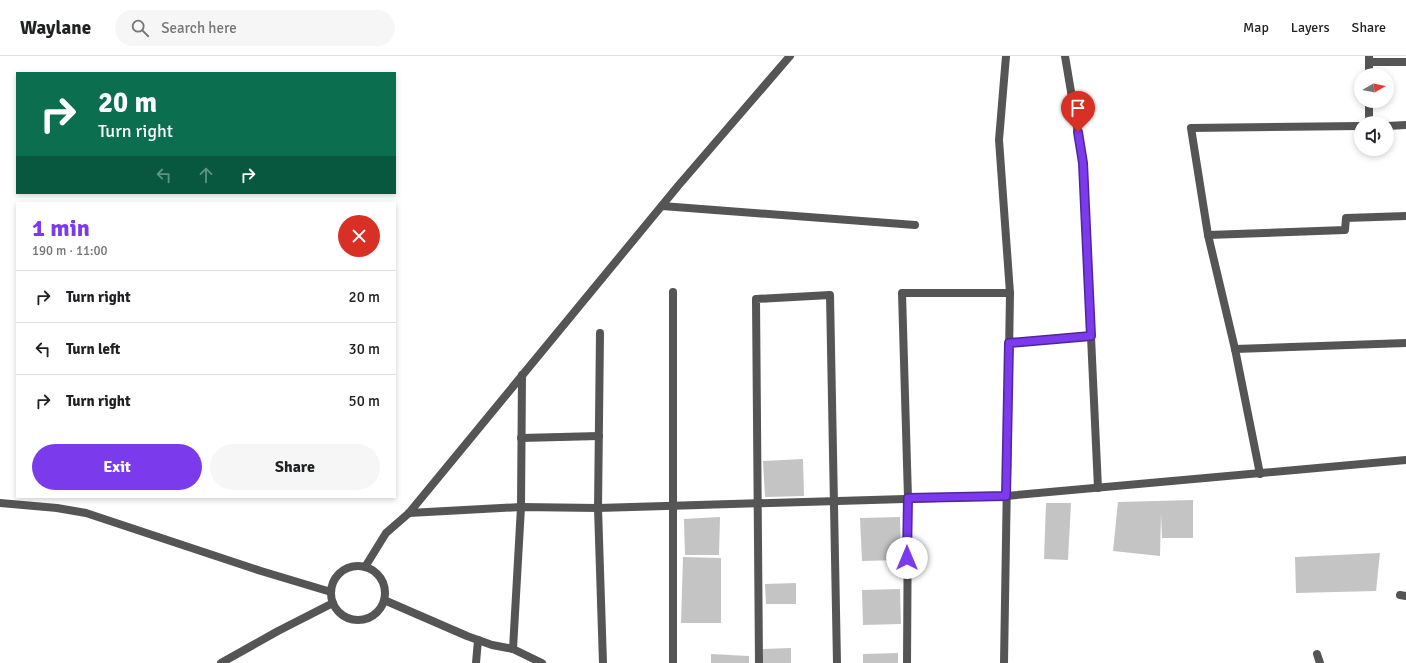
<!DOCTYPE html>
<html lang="en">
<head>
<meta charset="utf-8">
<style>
  :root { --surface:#fff; --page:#f6f6f6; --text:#202124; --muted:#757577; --line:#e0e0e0; --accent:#7c3aed }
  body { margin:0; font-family:Signika,sans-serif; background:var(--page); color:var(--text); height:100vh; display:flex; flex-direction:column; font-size:15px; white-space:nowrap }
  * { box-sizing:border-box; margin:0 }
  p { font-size:13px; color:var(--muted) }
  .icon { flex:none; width:22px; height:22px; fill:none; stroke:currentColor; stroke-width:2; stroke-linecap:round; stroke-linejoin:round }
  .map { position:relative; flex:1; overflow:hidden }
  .sheet { position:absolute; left:16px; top:146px; width:380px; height:296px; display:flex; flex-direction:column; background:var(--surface); border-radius:0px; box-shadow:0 2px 6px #0003 }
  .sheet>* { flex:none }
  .top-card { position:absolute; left:16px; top:16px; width:380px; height:122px; border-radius:0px; box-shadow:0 2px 6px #0003; background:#0b6e4f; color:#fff; overflow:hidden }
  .needle { width:26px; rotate:81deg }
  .controls { position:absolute; left:1354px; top:12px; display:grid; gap:8px }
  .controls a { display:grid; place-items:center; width:40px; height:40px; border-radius:50%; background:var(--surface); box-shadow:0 2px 6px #0003; font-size:20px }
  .pin { position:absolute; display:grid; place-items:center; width:34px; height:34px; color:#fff; margin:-41px -17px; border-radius:50% 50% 50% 0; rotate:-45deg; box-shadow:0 0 4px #0007 }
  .pin .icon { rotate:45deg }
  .me { position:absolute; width:44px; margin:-22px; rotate:0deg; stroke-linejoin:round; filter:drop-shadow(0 0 3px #0008) }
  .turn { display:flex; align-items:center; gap:14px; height:84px; padding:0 16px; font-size:18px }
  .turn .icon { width:52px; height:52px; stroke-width:2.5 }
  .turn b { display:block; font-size:28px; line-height:34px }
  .lanes { display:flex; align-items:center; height:38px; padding:0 16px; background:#0003; justify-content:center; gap:20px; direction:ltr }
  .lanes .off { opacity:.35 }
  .round { display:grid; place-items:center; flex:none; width:42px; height:42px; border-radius:21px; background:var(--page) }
  .head { display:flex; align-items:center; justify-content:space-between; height:68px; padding:0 16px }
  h1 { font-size:24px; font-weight:700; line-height:30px; color:var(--accent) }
  .button { display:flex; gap:8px; margin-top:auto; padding:8px 16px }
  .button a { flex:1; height:46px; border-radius:24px; background:var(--accent); color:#fff; font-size:16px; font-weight:700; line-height:46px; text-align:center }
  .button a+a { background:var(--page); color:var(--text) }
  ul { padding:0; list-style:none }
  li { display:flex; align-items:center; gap:12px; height:52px; padding:0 16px; border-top:1px solid var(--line) }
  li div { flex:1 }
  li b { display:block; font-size:15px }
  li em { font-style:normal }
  header { display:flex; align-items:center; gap:24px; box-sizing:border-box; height:56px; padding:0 20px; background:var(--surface); border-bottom:1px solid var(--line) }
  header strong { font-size:19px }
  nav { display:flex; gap:22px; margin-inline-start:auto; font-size:14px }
  .search { width:280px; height:36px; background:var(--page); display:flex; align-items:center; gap:10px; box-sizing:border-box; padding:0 14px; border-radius:22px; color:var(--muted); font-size:15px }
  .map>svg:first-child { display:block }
  .building { fill:#c4c4c4 }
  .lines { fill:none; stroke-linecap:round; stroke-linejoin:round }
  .service { stroke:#555; stroke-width:8 }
  .minor { stroke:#555; stroke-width:8 }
  .tertiary { stroke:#555; stroke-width:8 }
  .route-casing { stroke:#51269a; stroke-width:10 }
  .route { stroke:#7c3aed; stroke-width:7 }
</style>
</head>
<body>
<header>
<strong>Waylane</strong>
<div class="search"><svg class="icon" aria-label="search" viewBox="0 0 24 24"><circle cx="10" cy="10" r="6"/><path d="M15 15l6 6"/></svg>Search here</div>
<nav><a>Map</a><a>Layers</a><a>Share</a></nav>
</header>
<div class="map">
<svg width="1406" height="607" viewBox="0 0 1406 607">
  <rect width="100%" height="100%" fill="#fff"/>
  <g class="building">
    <polygon points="803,403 804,440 765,441 763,405"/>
    <polygon points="1193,444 1193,482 1162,482 1161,457 1160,500 1113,495 1118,446"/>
    <polygon points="1046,447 1071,447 1068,504 1044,503"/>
    <polygon points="720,461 719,499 685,499 684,463"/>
    <polygon points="900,461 901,504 862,505 860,462"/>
    <polygon points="1380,497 1376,535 1296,537 1295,501"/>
    <polygon points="683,501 721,502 721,567 681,567"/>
    <polygon points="796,527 796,548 766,548 765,528"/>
    <polygon points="900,533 901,568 863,569 862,534"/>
    <polygon points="791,592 791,607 763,607 763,593"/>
    <polygon points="898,597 898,607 863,607 863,598"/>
    <polygon points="711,598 749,600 749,607 711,607"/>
  </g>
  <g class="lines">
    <polyline class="service" points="662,150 915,169"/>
    <g class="minor">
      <polyline points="1065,0 1083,107 1098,432"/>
      <polyline points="1369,6 1406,6"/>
      <polyline points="1369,19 1369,0"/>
      <polyline points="1369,45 1369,67"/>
      <polyline points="1387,70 1406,69"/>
      <polyline points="1208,179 1345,174 1346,162 1406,160"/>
      <polyline points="673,236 673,607"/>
      <polyline points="600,277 598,452 603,607"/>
      <polyline points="1009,287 1091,280"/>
      <polyline points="1235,293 1406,287"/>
      <polyline points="521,382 599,380"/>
      <polyline points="1260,418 1235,293 1208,179 1191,72 1361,70"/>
      <polyline points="0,447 57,452 86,457 261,515 331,536"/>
      <polyline points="409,457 521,451 598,452 1006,440 1406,404"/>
      <polyline points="1400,539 1406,540"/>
      <polyline points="384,544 467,580 492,589 513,593 542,607"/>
      <polyline points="513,593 521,451 522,319"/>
      <polyline points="1317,598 1320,607"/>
      <polyline points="476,607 478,584"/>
      <polyline points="759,607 756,243 830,239 837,607"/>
      <polyline points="907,607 908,442 902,237 1010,237"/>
      <polyline points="1004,607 1010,237 999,84 1006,0"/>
    </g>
    <g class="tertiary">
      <circle cx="358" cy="537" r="27"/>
      <polyline points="365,511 386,477 409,457 678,130 790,0"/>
      <polyline points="221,607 278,575 333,547"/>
    </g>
  </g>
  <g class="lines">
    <g class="route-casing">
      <polyline id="route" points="907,502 908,442 1006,440 1009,287 1091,280 1083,107 1078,76"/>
    </g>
    <use href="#route" class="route"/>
  </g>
</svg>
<div class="controls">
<a><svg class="needle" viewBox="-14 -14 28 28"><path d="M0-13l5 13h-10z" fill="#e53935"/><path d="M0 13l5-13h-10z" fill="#757577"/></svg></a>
<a><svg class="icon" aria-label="sound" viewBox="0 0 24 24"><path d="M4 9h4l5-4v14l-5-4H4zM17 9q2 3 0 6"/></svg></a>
</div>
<div class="pin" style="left:1078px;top:76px;background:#d93025"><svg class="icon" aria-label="arrive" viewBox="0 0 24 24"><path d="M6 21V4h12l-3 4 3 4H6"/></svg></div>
<svg class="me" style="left:907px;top:502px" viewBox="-20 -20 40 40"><circle r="19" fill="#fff"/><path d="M0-13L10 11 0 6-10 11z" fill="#7c3aed"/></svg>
<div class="top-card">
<div class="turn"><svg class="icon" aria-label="right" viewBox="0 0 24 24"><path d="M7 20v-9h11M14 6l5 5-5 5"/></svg><div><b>20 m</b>Turn right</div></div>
<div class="lanes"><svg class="icon off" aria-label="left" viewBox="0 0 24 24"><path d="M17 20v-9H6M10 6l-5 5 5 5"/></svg><svg class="icon off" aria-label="ahead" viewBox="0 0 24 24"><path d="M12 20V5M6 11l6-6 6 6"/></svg><svg class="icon" aria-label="right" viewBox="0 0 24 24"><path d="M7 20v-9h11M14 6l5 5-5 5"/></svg></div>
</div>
<section class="sheet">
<div class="head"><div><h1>1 min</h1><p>190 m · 11:00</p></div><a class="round" style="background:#d93025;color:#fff"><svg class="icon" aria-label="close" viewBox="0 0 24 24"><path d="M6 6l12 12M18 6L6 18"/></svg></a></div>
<ul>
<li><svg class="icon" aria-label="right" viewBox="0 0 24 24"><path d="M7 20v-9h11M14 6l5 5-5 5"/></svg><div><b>Turn right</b></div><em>20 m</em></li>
<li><svg class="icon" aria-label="left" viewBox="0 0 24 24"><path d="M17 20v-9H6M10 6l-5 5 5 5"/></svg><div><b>Turn left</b></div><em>30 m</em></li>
<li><svg class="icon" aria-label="right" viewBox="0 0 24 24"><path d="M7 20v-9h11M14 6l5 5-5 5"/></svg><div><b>Turn right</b></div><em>50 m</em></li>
</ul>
<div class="button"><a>Exit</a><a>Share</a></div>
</section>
</div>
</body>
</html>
